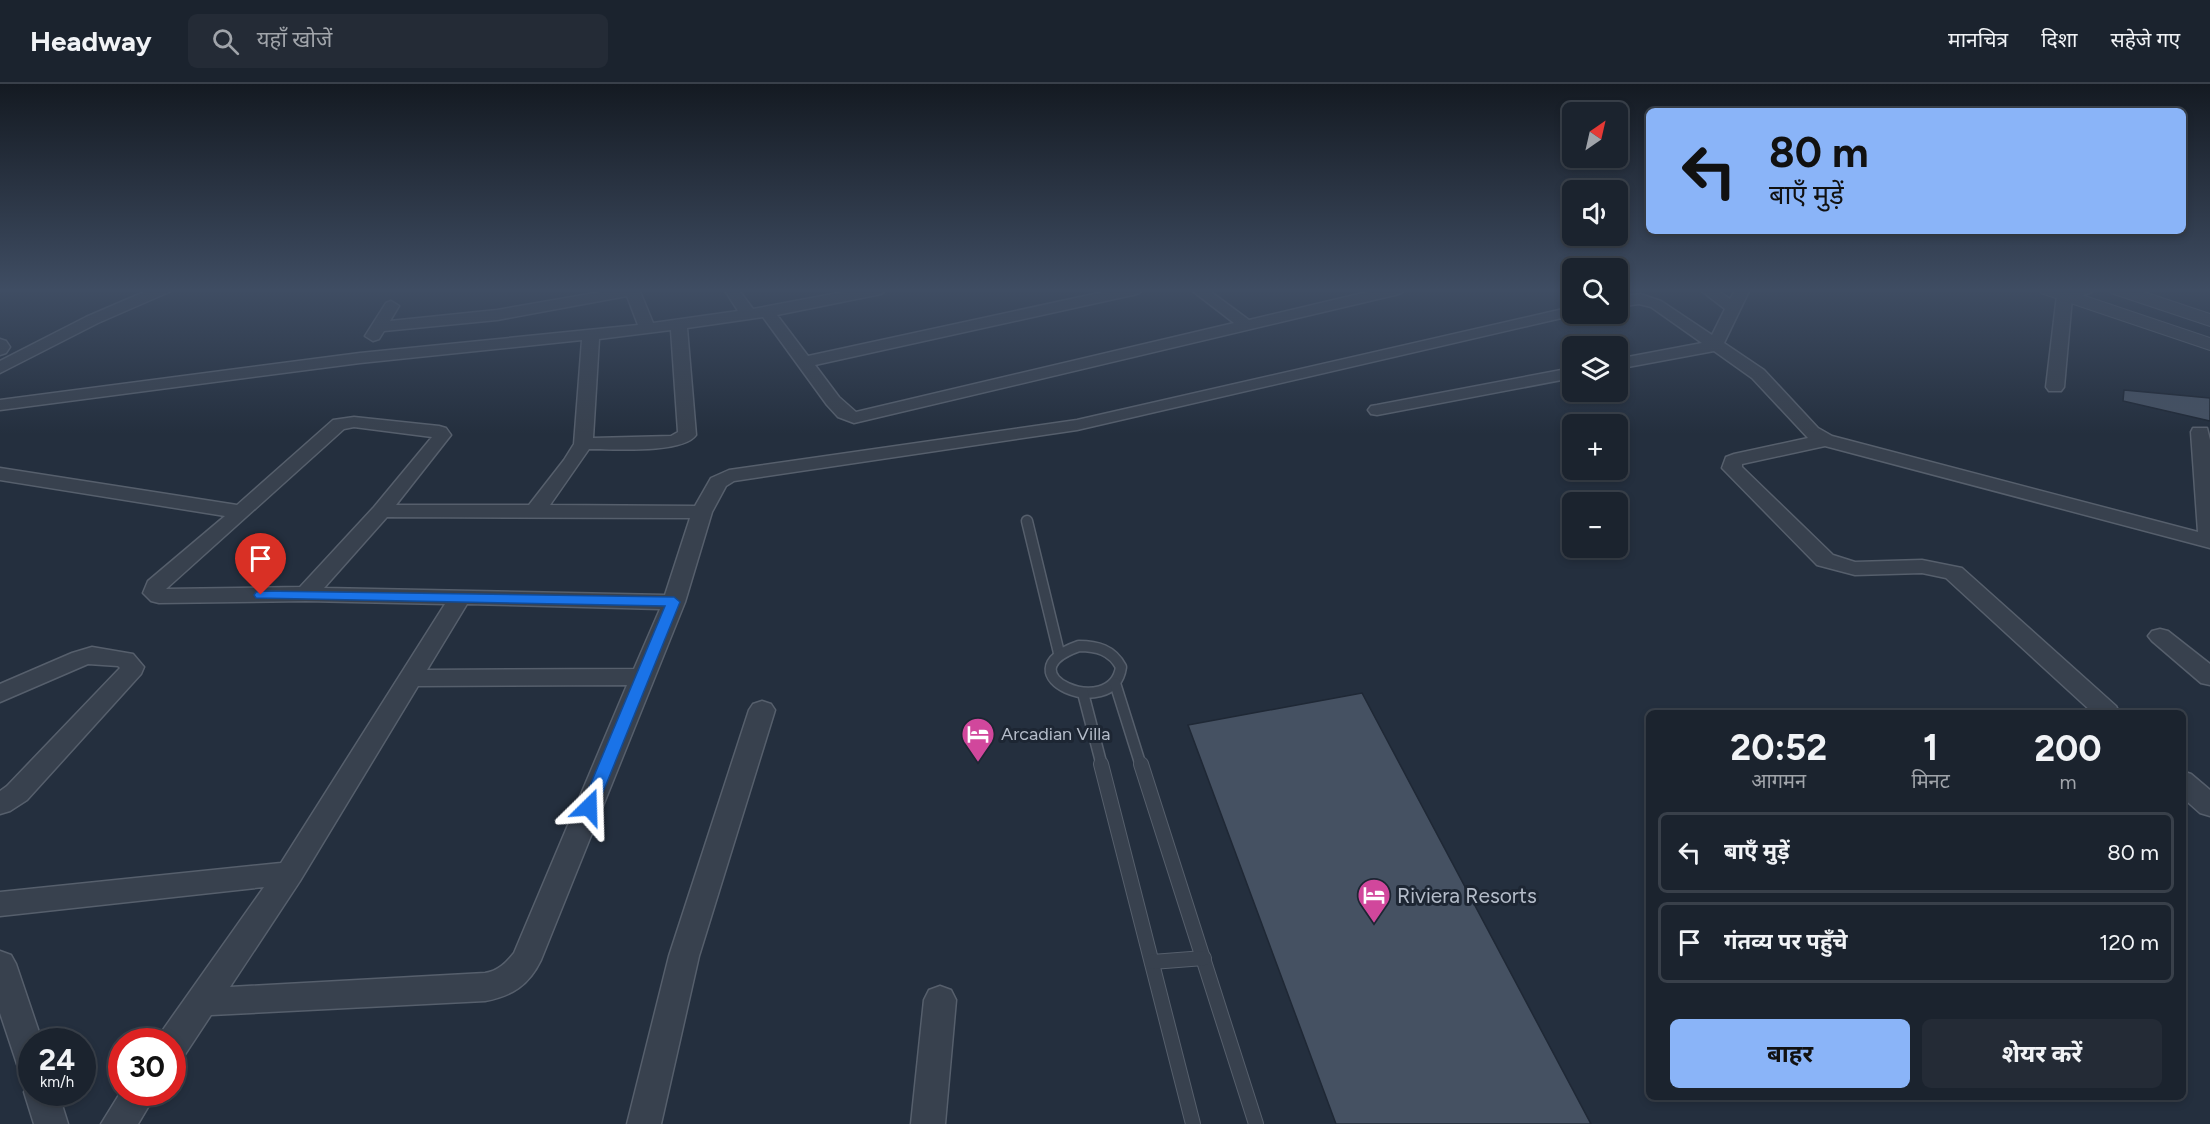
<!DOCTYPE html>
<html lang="hi">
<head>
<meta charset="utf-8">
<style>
  :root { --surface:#1b232e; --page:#242b36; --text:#f1f3f6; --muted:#a0a4aa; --line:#39404a; --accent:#8ab4f8 }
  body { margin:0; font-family:Figtree,"Noto Sans Devanagari",sans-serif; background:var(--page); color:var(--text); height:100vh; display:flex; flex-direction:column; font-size:22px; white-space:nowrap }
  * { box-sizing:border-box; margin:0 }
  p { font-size:20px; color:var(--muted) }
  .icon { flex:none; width:33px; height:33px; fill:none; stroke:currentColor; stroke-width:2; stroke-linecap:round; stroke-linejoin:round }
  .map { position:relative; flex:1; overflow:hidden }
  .side { position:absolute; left:1646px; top:626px; width:540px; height:390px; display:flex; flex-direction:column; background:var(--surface); border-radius:9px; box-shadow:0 3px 9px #0003,0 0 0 2px var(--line) }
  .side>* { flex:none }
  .guide { position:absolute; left:1646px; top:24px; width:540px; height:126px; border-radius:9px; box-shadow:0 3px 9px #0003,0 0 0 2px var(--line); background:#8ab4f8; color:#111; overflow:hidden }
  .needle { width:39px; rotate:34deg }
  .tools { position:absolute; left:1562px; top:18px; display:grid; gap:12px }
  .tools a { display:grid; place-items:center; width:66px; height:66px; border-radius:9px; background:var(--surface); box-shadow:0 3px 9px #0003,0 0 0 2px var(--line); font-size:30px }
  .speed { position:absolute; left:18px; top:944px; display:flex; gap:12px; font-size:30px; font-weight:700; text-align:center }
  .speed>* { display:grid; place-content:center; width:78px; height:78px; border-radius:50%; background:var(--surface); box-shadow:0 3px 9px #0003,0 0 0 2px var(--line); line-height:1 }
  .speed small { font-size:15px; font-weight:400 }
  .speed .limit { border:9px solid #d22; background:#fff; color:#111 }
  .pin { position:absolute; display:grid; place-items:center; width:51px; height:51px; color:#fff; margin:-62px -26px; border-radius:50% 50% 50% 0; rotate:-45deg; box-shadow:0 0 6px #0007 }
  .pin .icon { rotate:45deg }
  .me { position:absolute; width:66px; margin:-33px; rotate:22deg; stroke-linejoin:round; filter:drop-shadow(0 0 4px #0008) }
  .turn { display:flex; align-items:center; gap:21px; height:126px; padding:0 24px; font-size:27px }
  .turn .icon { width:78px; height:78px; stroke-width:2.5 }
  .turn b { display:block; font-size:42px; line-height:51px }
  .eta { display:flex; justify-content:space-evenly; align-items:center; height:102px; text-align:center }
  .eta b { font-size:36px; font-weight:700; line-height:42px }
  .cta { display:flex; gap:12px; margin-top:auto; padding:12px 24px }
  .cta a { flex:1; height:69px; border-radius:9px; background:var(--accent); color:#111; font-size:24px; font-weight:700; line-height:69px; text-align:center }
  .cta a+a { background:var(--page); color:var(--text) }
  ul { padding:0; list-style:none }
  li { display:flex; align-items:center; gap:18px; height:81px; margin:0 12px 9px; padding:0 12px; border:3px solid var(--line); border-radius:9px }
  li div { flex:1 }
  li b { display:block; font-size:22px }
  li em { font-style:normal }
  header { display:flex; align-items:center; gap:36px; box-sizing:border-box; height:84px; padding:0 30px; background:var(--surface); border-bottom:2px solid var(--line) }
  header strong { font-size:28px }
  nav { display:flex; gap:33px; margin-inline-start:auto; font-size:21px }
  .search { width:420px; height:54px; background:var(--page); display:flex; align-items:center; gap:15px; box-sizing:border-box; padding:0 21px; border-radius:9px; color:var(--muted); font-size:22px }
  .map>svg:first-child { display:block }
  .building { fill:#455162; stroke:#1f2835; stroke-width:1.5 }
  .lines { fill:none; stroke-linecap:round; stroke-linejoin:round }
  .service-far1-casing { stroke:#565f6c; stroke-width:13 }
  .service-casing { stroke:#565f6c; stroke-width:16 }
  .minor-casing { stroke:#565f6c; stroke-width:3 }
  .tertiary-casing { stroke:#565f6c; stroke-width:2 }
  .service-far1 { stroke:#38414e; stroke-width:10 }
  .service { stroke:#38414e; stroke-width:14 }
  .minor { fill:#38414e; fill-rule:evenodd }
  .tertiary { fill:#38414e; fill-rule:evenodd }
  .route { fill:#1a73e8; stroke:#114b97; stroke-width:1.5 }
  .labels { text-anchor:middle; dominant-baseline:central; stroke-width:6; stroke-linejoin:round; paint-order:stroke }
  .poi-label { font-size:18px; fill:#b4bcc9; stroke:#1d2633; text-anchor:start }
  .near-poi-label { font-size:21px; fill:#b4bcc9; stroke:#1d2633; text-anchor:start }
</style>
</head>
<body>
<header>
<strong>Headway</strong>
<div class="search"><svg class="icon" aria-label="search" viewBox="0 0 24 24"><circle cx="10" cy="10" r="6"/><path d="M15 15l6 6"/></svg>यहाँ खोजें</div>
<nav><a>मानचित्र</a><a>दिशा</a><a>सहेजे गए</a></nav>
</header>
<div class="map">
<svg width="2210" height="1040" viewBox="0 0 2210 1040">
  <rect width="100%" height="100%" fill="#242f3e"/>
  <g class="building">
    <polygon points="2124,306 2210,314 2210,337 2123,317"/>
    <polygon points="1362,609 1591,1040 1336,1040 1188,641"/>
  </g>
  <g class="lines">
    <g class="service-far1-casing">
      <g id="service-far1">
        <polyline points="1027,437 1059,569"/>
        <path d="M1079 562C1097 562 1112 566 1121 583 1113 639 999 590 1079 562Z"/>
        <polyline points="1115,599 1141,682"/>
        <polyline points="1083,609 1102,682"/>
      </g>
    </g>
    <g class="service-casing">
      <g id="service">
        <polyline points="1101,680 1193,1040"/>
        <polyline points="1141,680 1256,1040"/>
        <polyline points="1152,878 1204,874"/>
      </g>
    </g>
    <g class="minor-casing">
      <g id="minor">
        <polygon points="151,205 172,205 169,208 98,239 0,289 0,277 86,233"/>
        <path d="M618 205H639L653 239 738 227 724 205H738L753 225 859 205H888L881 210 777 231 808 272 1117 205H1145L1137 210 815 281 839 313 856 328 1234 239 1190 205H1207L1249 236 1380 205H1407L1399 210 854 339 838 333 827 321 763 233 687 244 696 351C683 370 612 365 589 365L550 421 695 422 711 394 729 386 1077 336 1572 223V230H1579L1077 346 734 397 726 402 712 428 685 518 541 876C529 901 512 912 485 917L211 931 184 972 172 976V957H157L160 950 264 803 0 832V808L281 779 445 520 306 517 159 519 151 517 143 509 148 497 225 432 0 396V384L237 421 333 336 354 333 439 342 446 344 451 351 396 421H529L564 376 574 360 582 256 360 279 0 326V316L360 269 638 241 627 212 497 236 384 247 379 255 373 257 365 252 386 219 391 217 399 222 390 237 497 226ZM671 246 678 348 671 352 593 354 599 255ZM354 343 432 353 374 423 300 503 166 505 344 345ZM387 433 690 434 665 511 324 504ZM467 520 660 525 634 585 427 586ZM627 601 514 869C506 879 498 887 485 889L230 903 300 797 418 602Z"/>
        <polygon points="1699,205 1716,205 1730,215 1736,205 1750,205 1724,259 1764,286 1818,344 1832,352 2198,448 2191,348 2193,344 2207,344 2210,356 2210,464 1825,362 1742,380 1742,383 1833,471 1855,478 1922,476 1962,484 2116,622 2119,628 2092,628 1946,494 1922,489 1855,491 1817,481 1722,384 1726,373 1734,370 1808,354 1752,294 1714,267 1617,285 1617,275 1702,259 1651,223 1639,220 1617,223 1617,213 1640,210 1661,217 1712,251 1725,225"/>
        <polygon points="2071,205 2093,206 2090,209 2072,214 2064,303 2061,307 2049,307 2046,303 2057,211 2060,208"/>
        <polygon points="0,255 6,257 10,263 6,269 0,271"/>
        <polygon points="1572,284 1572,294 1377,331 1371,330 1368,326 1371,322 1377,321"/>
        <polygon points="2160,545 2168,547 2210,580 2210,601 2201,599 2152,557 2148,552 2152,547"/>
        <polygon points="92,563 133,570 144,583 141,590 27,716 10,727 0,730 0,707 7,702 120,584 118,582 88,580 0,618 0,600 72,569"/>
        <polygon points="762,617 771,620 775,626 699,872 661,1040 627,1040 669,872 749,626 753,620"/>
        <polygon points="2182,687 2191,690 2210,706 2210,732 2200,729 2182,713"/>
        <polygon points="0,867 11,871 16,880 42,957 32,957 32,993 20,989 0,929"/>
        <polygon points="940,902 951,906 956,916 945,1040 911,1040 924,916 929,906"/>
        <polygon points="32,996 32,1008 58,1008 68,1040 34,1040 24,1008"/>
        <polygon points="122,1006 122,1008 157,1008 138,1040 101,1040"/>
      </g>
    </g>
    <g class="tertiary-casing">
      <g id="tertiary">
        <polygon points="2038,205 2064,205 2210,254 2210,266 2041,209"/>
        <polygon points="2108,205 2135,205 2210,230 2210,242 2111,209"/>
      </g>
    </g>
    <use href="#service-far1" class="service-far1"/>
    <use href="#service" class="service"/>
    <use href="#minor" class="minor"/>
    <use href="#tertiary" class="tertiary"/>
  </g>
  <linearGradient id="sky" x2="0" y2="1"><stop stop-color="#141a22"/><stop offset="0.59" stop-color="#3f4d63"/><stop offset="1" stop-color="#3f4d63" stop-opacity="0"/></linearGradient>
  <rect width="2210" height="350" fill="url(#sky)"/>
  <polygon class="route" points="261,507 674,513 680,518 597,723 595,728 589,730 583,728 581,723 665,522 256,514 254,511 256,508"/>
  <defs>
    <g id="hotel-pin" transform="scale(1.725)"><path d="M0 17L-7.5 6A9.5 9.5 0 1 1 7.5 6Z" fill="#d1479c" stroke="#1d2633"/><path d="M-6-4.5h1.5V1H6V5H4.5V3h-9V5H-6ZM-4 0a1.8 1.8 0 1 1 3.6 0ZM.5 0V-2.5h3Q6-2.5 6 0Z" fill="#fff"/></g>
  </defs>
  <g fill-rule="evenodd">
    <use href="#hotel-pin" x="978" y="650"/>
    <use href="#hotel-pin" x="1374" y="811"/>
  </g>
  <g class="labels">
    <g class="poi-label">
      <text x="1001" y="650">Arcadian Villa</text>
    </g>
    <g class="near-poi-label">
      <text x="1397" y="811">Riviera Resorts</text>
    </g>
  </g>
</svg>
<div class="tools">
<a><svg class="needle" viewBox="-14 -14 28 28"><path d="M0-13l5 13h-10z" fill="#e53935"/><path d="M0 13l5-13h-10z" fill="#a0a4aa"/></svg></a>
<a><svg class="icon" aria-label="sound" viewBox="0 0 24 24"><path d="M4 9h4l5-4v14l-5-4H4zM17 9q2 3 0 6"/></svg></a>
<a><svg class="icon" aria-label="search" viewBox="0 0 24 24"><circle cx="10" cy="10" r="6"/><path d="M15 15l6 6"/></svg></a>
<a><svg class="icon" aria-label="layers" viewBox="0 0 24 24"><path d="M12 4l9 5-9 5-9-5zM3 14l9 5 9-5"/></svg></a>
<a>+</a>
<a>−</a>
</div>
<div class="speed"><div>24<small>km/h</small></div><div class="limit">30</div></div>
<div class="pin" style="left:261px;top:511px;background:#d93025"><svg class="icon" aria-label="arrive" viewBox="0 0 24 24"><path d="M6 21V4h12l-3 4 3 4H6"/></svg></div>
<svg class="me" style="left:589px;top:723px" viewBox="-20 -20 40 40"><path d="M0-17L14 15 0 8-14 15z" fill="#1a73e8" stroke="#fff" stroke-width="4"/></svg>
<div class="guide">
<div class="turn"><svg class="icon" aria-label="left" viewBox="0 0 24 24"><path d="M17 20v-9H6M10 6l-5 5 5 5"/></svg><div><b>80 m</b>बाएँ मुड़ें</div></div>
</div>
<section class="side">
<div class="eta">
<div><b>20:52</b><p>आगमन</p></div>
<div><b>1</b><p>मिनट</p></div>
<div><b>200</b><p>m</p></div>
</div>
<ul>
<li><svg class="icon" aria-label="left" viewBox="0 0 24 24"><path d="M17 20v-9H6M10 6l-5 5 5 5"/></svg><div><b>बाएँ मुड़ें</b></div><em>80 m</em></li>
<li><svg class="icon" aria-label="arrive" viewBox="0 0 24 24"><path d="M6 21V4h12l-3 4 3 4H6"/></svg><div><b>गंतव्य पर पहुँचे</b></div><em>120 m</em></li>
</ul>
<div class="cta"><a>बाहर</a><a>शेयर करें</a></div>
</section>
</div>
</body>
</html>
